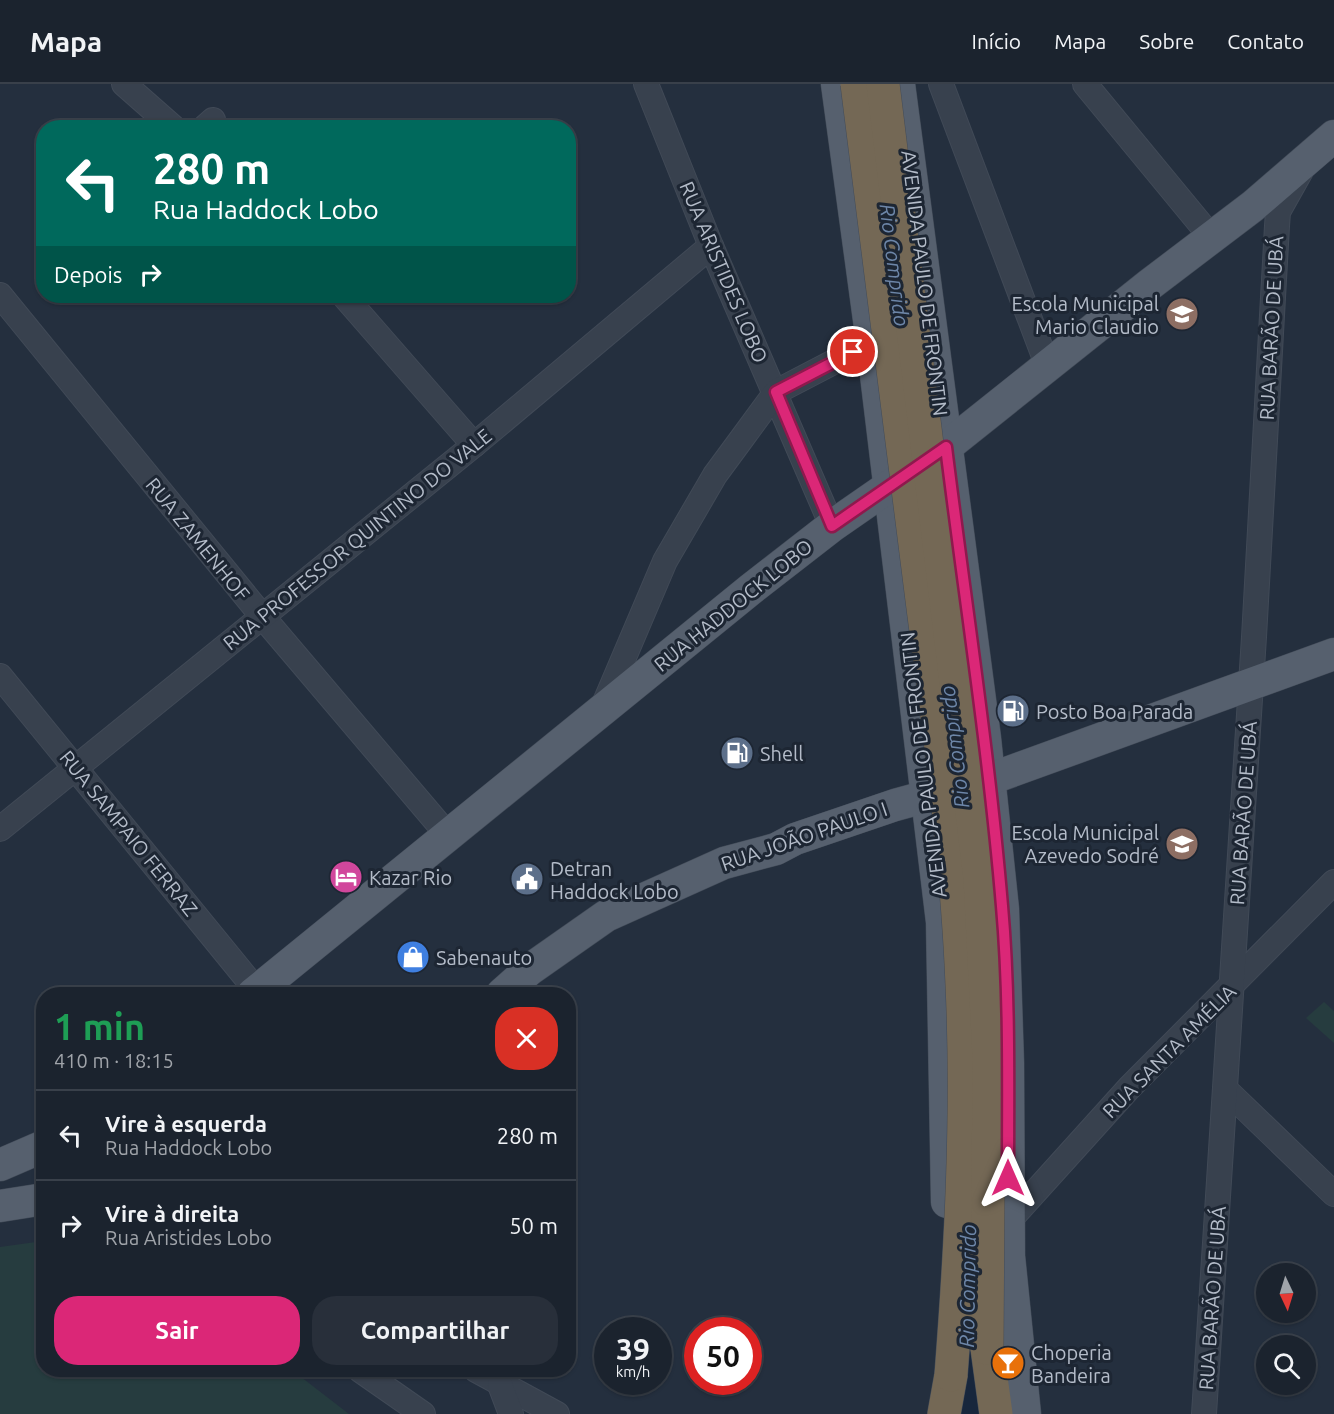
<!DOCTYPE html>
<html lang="pt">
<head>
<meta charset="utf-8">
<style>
  :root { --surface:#1b232e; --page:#282f3a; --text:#f1f3f6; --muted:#a0a4aa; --line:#39404a; --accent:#db2777 }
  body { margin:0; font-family:Ubuntu,sans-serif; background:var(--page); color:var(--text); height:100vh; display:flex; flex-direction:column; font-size:22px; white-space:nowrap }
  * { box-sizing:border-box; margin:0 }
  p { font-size:20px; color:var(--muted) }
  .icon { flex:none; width:33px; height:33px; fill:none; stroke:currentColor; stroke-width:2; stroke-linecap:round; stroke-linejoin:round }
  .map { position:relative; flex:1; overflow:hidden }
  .panel { position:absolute; left:36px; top:903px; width:540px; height:390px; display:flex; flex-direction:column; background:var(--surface); border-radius:24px; box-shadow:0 2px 4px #0004,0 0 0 2px var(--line) }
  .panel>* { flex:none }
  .hud { position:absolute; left:36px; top:36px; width:540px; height:183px; border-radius:24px; box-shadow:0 2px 4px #0004,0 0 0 2px var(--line); background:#00695c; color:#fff; overflow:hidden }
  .needle { width:39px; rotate:176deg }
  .buttons { position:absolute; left:1256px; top:1179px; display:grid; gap:12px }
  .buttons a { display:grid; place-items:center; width:60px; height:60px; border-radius:50%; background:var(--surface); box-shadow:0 2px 4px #0004,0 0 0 2px var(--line); font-size:30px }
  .speed { position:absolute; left:594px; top:1233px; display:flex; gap:12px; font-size:30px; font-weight:700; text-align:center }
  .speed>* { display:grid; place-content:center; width:78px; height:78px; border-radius:50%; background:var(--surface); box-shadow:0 2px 4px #0004,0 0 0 2px var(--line); line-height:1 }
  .speed small { font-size:15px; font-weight:400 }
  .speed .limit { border:9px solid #d22; background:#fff; color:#111 }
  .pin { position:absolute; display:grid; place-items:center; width:51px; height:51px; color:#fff; margin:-26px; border:3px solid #fff; border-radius:50%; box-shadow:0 2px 6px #0007 }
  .me { position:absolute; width:66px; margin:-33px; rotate:0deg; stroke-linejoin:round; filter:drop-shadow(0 0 4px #0008) }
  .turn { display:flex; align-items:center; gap:21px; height:126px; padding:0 18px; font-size:27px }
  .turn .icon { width:78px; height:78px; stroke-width:2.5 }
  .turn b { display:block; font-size:42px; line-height:51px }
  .then { display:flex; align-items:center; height:57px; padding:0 18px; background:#0003; gap:12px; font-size:22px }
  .round { display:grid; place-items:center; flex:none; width:63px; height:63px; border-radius:24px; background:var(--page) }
  .overview { display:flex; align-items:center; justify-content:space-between; height:102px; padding:0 18px }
  h1 { font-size:36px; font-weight:700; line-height:45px; color:#1e9e55 }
  .button { display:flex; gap:12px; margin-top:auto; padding:12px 18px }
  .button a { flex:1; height:69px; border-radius:24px; background:var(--accent); color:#fff; font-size:24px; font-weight:700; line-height:69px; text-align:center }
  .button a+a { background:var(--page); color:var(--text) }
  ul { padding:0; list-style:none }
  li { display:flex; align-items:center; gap:18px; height:90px; padding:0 18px; border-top:2px solid var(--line) }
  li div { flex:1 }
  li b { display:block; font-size:22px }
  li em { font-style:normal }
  header { display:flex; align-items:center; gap:36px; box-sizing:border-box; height:84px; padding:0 30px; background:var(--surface); border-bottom:2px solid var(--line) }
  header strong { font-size:28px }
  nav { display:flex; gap:33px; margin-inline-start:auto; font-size:21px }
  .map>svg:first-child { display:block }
  .green { fill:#263c3f }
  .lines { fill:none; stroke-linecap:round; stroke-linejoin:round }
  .river { stroke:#17263c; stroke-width:32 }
  .minor-casing { stroke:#414a57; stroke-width:26 }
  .major-casing { stroke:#414a57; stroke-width:33 }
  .highway-casing { stroke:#434c59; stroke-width:34 }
  .minor { stroke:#38414e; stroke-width:24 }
  .major { stroke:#56606e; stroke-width:32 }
  .highway { stroke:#746855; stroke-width:33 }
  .highway-bridge-casing { stroke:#434c59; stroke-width:34; stroke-linecap:butt }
  .highway-bridge { stroke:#746855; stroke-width:33 }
  .route-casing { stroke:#8e194d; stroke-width:15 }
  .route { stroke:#db2777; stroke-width:10 }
  .labels { text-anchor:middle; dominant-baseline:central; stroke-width:6; stroke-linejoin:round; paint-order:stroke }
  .street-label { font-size:20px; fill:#b4bcc9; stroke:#1d2633 }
  .poi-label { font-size:20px; fill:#b4bcc9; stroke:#1d2633; text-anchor:start }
  .water-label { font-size:21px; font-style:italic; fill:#6d86a8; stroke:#1d2633 }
</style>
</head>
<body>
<header>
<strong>Mapa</strong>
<nav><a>Início</a><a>Mapa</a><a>Sobre</a><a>Contato</a></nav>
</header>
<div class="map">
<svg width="1334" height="1330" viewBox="0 0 1334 1330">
  <rect width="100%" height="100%" fill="#242f3e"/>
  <g class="green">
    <polygon points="1324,918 1334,927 1334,959 1306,934"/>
    <polygon points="43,1157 44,1286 292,1286 349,1330 0,1330 0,1163"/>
  </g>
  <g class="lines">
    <polyline class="river" points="966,1330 967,1255"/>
    <g class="minor-casing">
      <g id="minor">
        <polyline points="124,0 174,44"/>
        <polyline points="646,0 711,162 832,442"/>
        <polyline points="941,0 1048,283"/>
        <polyline points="1085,0 1212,154"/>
        <polyline points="204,44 213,36"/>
        <polyline points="0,211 262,532 447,750"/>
        <polyline points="344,212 474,361"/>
        <polyline points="0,592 257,907"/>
        <polyline points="602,625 665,477 715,391 743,353 776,308 872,258"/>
        <polyline points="0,745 474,361 711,162"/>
        <polyline points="1226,1006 1334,1110"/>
        <polyline points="1007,1139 1129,1004 1334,798"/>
        <polyline points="360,1286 423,1330"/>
        <polyline points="476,1286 557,1330"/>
        <polyline points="500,1301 511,1330"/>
        <polyline points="1204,1330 1254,553 1277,142 1278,128 1301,87"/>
      </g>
    </g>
    <g class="major-casing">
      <g id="major">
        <polyline points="837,0 872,258 942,838 947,1118"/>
        <polyline points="899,0 985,654 1003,825 1008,979 1009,1172 1025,1330"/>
        <polyline points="253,910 751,505 832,442 946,363 1149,201 1253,122 1334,52"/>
        <polyline points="502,910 529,886 606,832 724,779 776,765 795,755 895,721 990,695 1334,570"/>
        <polyline points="0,1081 44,1062"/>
        <polyline points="0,1122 44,1115"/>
      </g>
    </g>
    <g class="highway-casing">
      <g id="highway">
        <polyline points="987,1264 996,1330"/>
        <polyline points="944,1330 951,1291"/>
      </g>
    </g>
    <use href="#minor" class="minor"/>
    <use href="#major" class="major"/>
    <use href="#highway" class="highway"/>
    <g class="highway-bridge-casing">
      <g id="highway-bridge">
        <path d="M857 0C879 175 901 350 923 524 939 649 957 774 962 901 968 1031 961 1161 951 1291"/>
        <polyline points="883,0 980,795 989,974 987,1264"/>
      </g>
    </g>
    <use href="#highway-bridge" class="highway-bridge"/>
  </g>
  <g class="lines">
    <g class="route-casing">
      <path id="route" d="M853 268 776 308 832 442 946 363C965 516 989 668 1002 822 1010 912 1008 1003 1008 1094"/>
    </g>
    <use href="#route" class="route"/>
  </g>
  <defs>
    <g id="school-disc" transform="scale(1.725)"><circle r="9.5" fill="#8d6e63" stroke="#1d2633"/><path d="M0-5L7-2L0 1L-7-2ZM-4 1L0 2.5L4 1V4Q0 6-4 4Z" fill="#fff"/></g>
    <g id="fuel-disc" transform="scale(1.725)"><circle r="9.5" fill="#5c6f8a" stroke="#1d2633"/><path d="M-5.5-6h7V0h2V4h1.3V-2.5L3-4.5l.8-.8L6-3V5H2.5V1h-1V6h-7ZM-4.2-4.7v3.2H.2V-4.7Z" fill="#fff"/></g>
    <g id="hotel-disc" transform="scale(1.725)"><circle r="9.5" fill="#d1479c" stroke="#1d2633"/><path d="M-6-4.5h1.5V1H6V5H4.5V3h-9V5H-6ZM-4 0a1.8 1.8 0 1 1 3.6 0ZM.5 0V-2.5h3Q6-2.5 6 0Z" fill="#fff"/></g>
    <g id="civic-disc" transform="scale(1.725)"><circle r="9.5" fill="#5c6f8a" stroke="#1d2633"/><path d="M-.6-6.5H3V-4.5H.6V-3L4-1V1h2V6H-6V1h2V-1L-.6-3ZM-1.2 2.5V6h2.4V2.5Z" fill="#fff"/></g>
    <g id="shop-disc" transform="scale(1.725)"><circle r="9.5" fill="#3f7fe0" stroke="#1d2633"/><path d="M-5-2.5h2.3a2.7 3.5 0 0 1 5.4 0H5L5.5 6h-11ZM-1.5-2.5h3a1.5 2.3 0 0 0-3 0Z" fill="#fff"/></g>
    <g id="bar-disc" transform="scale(1.725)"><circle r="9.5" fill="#e8710a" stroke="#1d2633"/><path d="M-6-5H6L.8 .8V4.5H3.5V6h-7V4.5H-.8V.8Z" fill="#fff"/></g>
  </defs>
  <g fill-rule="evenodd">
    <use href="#school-disc" x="1182" y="230"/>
    <use href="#fuel-disc" x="1013" y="627"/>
    <use href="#fuel-disc" x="737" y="669"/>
    <use href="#school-disc" x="1182" y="760"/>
    <use href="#hotel-disc" x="346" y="793"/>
    <use href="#civic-disc" x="527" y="795"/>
    <use href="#shop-disc" x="413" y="873"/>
    <use href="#bar-disc" x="1008" y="1279"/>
  </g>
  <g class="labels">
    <g class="street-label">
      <text transform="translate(724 188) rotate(67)">RUA ARISTIDES LOBO</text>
      <text transform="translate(925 199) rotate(83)">AVENIDA PAULO DE FRONTIN</text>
      <text transform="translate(1271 244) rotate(-87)">RUA BARÃO DE UBÁ</text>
      <text transform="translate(198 455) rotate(51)">RUA ZAMENHOF</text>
      <text transform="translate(357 455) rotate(-39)">RUA PROFESSOR QUINTINO DO VALE</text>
      <text transform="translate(733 521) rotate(-39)">RUA HADDOCK LOBO</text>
      <text transform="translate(923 681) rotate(-97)">AVENIDA PAULO DE FRONTIN</text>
      <text transform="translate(1243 729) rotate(-86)">RUA BARÃO DE UBÁ</text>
      <text transform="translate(129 749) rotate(51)">RUA SAMPAIO FERRAZ</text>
      <text transform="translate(804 752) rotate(-19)">RUA JOÃO PAULO I</text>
      <text transform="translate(1169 967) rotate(-45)">RUA SANTA AMÉLIA</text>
      <text transform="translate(1212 1214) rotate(-86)">RUA BARÃO DE UBÁ</text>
    </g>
    <g class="poi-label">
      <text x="1159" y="219" text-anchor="end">Escola Municipal<tspan x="1159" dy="23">Mario Claudio</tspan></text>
      <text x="1036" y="627">Posto Boa Parada</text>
      <text x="760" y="669">Shell</text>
      <text x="1159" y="748" text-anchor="end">Escola Municipal<tspan x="1159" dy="23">Azevedo Sodré</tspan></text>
      <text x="550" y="784">Detran<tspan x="550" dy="23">Haddock Lobo</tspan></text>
      <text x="369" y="793">Kazar Rio</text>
      <text x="436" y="873">Sabenauto</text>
      <text x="1031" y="1268">Choperia<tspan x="1031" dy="23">Bandeira</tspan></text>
    </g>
    <g class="water-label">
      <text transform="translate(895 181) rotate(83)">Rio Comprido</text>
      <text transform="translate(954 663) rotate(-97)">Rio Comprido</text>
      <text transform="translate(967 1202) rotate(-89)">Rio Comprido</text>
    </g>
  </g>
</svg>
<div class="buttons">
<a><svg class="needle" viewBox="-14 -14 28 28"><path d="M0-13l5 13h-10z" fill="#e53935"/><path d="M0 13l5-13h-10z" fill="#a0a4aa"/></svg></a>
<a><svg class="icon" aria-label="search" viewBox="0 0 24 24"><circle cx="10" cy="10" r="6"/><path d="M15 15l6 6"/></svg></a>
</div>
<div class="speed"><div>39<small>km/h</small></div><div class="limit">50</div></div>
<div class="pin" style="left:853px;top:268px;background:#d93025"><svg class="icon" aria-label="arrive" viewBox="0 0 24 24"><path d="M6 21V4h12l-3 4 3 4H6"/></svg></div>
<svg class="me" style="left:1008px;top:1094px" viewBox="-20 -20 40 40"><path d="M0-17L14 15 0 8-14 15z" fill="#db2777" stroke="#fff" stroke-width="4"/></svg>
<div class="hud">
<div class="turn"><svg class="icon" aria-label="left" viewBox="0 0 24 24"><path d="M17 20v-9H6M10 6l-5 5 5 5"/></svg><div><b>280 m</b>Rua Haddock Lobo</div></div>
<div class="then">Depois<svg class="icon" aria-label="right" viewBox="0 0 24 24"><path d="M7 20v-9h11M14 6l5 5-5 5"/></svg></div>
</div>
<section class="panel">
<div class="overview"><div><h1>1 min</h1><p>410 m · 18:15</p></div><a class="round" style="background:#d93025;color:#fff"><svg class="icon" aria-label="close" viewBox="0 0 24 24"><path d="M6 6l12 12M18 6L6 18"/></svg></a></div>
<ul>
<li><svg class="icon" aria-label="left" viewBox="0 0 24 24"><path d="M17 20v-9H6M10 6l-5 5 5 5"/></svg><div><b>Vire à esquerda</b><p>Rua Haddock Lobo</p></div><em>280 m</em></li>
<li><svg class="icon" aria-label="right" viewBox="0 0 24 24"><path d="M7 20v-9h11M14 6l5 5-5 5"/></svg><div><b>Vire à direita</b><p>Rua Aristides Lobo</p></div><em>50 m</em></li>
</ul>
<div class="button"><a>Sair</a><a>Compartilhar</a></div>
</section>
</div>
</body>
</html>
